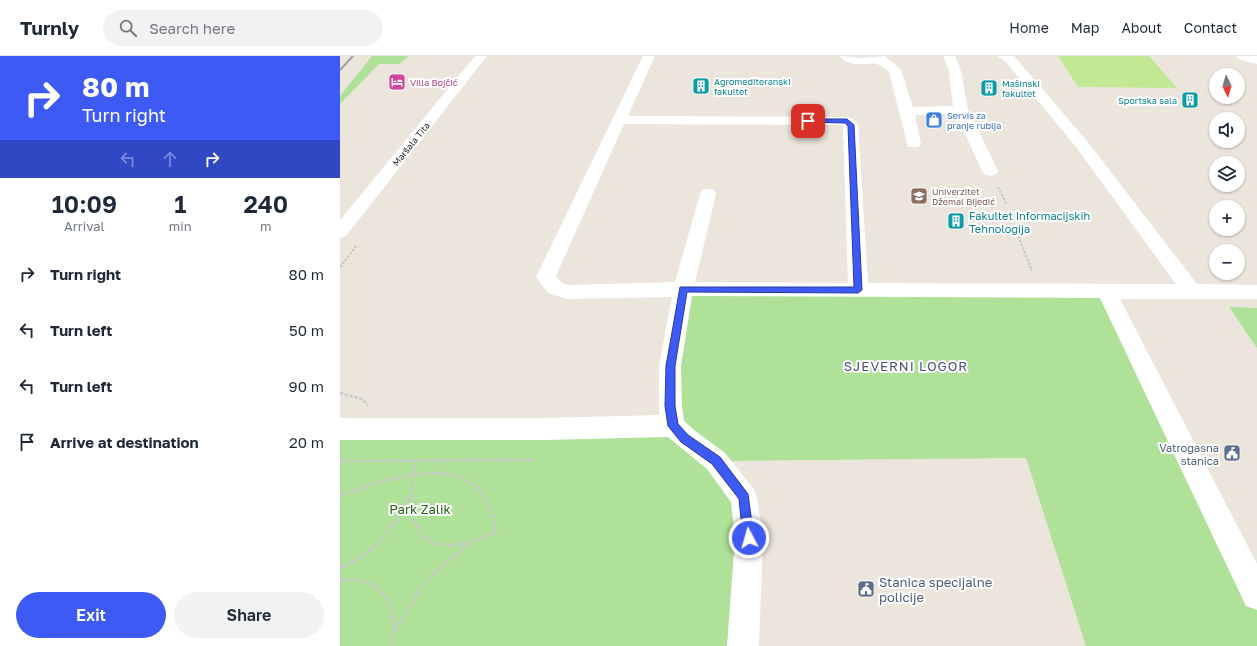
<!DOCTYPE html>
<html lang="en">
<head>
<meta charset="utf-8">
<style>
  :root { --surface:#fff; --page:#f2f2f3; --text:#1f2937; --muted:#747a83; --line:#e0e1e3; --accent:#3e5af5 }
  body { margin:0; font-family:"Golos Text",sans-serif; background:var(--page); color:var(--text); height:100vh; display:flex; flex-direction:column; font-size:15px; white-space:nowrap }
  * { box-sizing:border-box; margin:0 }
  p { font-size:13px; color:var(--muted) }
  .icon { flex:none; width:22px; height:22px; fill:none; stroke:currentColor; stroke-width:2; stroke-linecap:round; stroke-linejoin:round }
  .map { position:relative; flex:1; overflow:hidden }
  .side { display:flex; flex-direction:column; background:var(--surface); width:340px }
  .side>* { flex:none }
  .top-card { background:#3e5af5; color:#fff; overflow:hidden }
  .needle { width:26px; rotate:175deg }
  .tools { position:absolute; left:869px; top:12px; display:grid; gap:8px }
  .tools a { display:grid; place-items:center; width:36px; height:36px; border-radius:50%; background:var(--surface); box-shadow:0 1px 3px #0004; font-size:20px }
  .pin { position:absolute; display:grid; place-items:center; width:34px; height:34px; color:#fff; margin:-17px; border-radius:8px; box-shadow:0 2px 6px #0006 }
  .me { position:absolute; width:44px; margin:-22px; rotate:354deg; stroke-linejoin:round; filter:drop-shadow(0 0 3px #0008) }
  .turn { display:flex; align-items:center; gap:14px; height:84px; padding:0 16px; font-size:18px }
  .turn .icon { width:52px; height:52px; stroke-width:2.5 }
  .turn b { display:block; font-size:28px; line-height:34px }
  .lanes { display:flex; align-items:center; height:38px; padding:0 16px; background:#0003; justify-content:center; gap:20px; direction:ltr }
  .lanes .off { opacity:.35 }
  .eta { display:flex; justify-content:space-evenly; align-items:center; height:68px; text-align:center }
  .eta b { font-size:24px; font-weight:600; line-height:28px }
  .cta { display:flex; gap:8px; margin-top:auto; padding:8px 16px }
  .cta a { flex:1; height:46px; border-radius:24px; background:var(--accent); color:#fff; font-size:16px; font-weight:600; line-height:46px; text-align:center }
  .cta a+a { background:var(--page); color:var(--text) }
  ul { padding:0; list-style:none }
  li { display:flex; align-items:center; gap:12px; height:56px; padding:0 16px }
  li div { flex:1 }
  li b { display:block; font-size:15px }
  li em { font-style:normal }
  header { display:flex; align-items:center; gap:24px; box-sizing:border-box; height:56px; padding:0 20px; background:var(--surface); border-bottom:1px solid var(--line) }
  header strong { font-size:19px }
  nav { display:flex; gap:22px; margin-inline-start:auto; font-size:14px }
  .search { width:280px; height:36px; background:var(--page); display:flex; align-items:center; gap:10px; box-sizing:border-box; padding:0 14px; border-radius:22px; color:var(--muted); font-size:15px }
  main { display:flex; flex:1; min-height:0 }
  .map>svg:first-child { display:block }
  .green { fill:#afe198 }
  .pitch { fill:#c2e894 }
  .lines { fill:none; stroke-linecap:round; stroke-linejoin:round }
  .path-far2 { stroke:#c7c7c7; stroke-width:2; stroke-dasharray:2.5 1.5; stroke-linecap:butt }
  .path-far1 { stroke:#c7c7c7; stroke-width:2.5; stroke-dasharray:3 2; stroke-linecap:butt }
  .path { stroke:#c7c7c7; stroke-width:3; stroke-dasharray:4 2.5; stroke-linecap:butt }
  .minor { fill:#fff; fill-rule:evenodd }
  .rail { stroke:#9ea0b3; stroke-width:2 }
  .route { fill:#3e5af5; stroke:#283a9f }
  .labels { text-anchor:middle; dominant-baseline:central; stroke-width:4; stroke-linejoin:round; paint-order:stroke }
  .far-culture-label { font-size:9px; fill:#0d838f; stroke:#fff; text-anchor:start }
  .far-hotel-label { font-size:9px; fill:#b23c85; stroke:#fff; text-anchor:start }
  .far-shop-label { font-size:9px; fill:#366cbe; stroke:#fff; text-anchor:start }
  .far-street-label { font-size:9px; fill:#292929; stroke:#fff }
  .far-education-label { font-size:9px; fill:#785e54; stroke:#fff; text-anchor:start }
  .culture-label { font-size:11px; fill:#0d838f; stroke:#fff; text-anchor:start }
  .service-label { font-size:11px; fill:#4e5e75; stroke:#fff; text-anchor:end }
  .quarter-label { font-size:13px; letter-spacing:1px; fill:#4b5178; stroke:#fff }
  .near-park-label { font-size:13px; fill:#28641b; stroke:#fff }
  .near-service-label { font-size:13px; fill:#4e5e75; stroke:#fff; text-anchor:start }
</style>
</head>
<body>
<header>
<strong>Turnly</strong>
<div class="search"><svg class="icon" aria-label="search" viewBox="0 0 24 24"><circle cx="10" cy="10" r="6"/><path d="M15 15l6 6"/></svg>Search here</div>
<nav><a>Home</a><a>Map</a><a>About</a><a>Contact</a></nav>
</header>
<main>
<section class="side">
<div class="top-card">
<div class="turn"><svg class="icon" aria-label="right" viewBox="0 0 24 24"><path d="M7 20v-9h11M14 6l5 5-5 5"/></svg><div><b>80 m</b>Turn right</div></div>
<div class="lanes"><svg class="icon off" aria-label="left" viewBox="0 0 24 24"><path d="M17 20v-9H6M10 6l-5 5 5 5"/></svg><svg class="icon off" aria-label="ahead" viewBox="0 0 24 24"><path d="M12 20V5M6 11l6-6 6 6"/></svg><svg class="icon" aria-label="right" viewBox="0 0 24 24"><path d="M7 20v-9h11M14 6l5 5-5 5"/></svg></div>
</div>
<div class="eta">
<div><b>10:09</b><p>Arrival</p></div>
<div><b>1</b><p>min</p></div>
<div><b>240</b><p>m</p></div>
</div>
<ul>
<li><svg class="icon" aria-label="right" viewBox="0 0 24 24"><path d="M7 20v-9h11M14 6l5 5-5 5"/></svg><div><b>Turn right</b></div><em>80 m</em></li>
<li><svg class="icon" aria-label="left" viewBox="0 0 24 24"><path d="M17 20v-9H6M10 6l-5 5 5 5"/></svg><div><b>Turn left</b></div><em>50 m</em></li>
<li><svg class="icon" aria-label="left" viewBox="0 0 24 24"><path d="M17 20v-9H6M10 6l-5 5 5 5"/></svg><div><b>Turn left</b></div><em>90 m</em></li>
<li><svg class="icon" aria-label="arrive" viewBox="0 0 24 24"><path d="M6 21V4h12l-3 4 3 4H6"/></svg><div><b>Arrive at destination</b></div><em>20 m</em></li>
</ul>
<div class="cta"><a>Exit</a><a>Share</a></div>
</section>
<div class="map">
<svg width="917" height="590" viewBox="0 0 917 590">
  <rect width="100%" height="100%" fill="#ebe5db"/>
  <g class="green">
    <polygon points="32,0 69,0 59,8 39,8 0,48 0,40"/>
    <polygon points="342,236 769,240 917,539 917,590 746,590 686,402 377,405 404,441 403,590 0,590 0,376 333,370"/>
    <polygon points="889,251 917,252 917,292"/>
  </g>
  <polygon class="pitch" points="718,0 809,0 837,32 738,31"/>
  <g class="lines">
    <g class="path-far2">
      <polyline points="658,131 667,149"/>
      <polyline points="686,160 699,158"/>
      <polyline points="643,162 655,161"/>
      <polyline points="674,169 692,215"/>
      <polyline points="0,211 17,189"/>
    </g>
    <polyline class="path-far1" points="0,337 22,343 28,349"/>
    <g class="path">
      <polyline points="0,405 194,404"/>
      <path d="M93 417C134 418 150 439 156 477 142 481 129 488 114 489 73 493 67 449 73 419Z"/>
      <polyline points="73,419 76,403"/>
      <polyline points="0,440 42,425 73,419"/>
      <path d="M0 512C36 495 52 476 69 441"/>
      <path d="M0 524C45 519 59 551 52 590"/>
      <polyline points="56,574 81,531 93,518 131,486"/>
    </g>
    <g class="minor">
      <polygon points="135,0 147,0 6,180 0,182 0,164"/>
      <path d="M303 0H315L288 60 507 61C512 62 515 64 518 69L528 227 836 228 736 91 666 6 657 0H674L747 85 857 228 917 229V243H780L917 508V554L906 550 760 242 352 240 341 310 342 350 344 365 354 374 385 397 413 432 417 441 423 482 419 590H387L395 482 391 446 367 413 328 381 205 384H0V362H205L319 359V310L332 241 227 243 208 237 196 221ZM284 68 503 69 508 227 355 226 376 138 374 134 368 133 362 134 360 138 335 226 228 229 222 227 216 220Z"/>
      <path d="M500 0 522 2 545 0 561 14 573 51 613 50 609 15 603 0H615L621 15 628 54 658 115 656 118 650 120 644 118 642 115 616 58 575 59 581 88 578 91H568L549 16C545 13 540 8 536 8 524 7 508 12 500 0Z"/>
      <polygon points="896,0 917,0 917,8 898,3"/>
    </g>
    <polyline class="rail" points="0,14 13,0"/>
  </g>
  <polygon class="route" points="468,63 507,63 514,69 522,234 518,237 347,236 335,310 335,350 338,368 348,379 380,401 408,438 414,482 413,486 409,487 404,486 403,482 399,443 372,408 341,386 328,370 325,350 326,310 340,231 514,231 508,70 505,67 466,66 466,63"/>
  <defs>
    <g id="hotel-square" transform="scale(0.9)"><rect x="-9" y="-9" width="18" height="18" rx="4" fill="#d1479c" stroke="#fff"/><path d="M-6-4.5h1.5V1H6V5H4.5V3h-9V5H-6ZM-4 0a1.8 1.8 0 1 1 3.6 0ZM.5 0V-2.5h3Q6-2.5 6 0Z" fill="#fff"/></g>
    <g id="building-square" transform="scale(0.9)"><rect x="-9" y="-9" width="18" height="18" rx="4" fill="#0f9aa8" stroke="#fff"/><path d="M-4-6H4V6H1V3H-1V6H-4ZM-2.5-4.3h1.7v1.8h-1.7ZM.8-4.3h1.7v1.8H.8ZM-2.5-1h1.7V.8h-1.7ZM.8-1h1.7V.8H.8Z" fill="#fff"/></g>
    <g id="shop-square" transform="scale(0.9)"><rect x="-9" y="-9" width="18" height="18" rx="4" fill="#3f7fe0" stroke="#fff"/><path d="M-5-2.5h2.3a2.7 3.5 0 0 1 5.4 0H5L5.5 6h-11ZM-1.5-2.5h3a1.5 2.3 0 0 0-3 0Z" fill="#fff"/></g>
    <g id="university-square" transform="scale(0.9)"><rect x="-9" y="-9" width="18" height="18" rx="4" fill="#8d6e63" stroke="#fff"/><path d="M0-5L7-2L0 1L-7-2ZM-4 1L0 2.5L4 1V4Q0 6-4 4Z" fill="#fff"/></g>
    <g id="civic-square" transform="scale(0.9)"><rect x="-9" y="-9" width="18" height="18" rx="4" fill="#5c6f8a" stroke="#fff"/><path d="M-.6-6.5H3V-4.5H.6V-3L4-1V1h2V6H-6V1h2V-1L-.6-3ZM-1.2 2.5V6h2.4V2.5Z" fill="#fff"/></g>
  </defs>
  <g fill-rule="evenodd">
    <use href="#hotel-square" x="57" y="26"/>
    <use href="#building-square" x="361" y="30"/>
    <use href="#building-square" x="649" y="32"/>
    <use href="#building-square" x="850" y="44"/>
    <use href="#shop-square" x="594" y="64"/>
    <use href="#university-square" x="579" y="140"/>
    <use href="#building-square" x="616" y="165"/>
    <use href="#civic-square" x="892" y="397"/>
    <use href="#civic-square" x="526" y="533"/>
  </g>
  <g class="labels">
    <g class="far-culture-label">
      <text x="374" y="25">Agromediteranski<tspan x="374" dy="10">fakultet</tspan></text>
      <text x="662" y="27">Mašinski<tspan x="662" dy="10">fakultet</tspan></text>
      <text x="837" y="44" text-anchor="end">Sportska sala</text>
    </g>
    <g class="far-hotel-label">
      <text x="70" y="26">Villa Bojčić</text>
    </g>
    <g class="far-shop-label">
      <text x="607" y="59">Servis za<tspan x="607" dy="10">pranje rublja</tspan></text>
    </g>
    <g class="far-street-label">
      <text transform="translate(71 88) rotate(-51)">Maršala Tita</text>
    </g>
    <g class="far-education-label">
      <text x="592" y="135">Univerzitet<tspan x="592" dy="10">Džemal Bijedić</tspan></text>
    </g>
    <g class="culture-label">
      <text x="629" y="159">Fakultet Informacijskih<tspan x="629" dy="13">Tehnologija</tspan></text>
    </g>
    <g class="service-label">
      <text x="879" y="391">Vatrogasna<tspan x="879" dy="13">stanica</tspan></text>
    </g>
    <g class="quarter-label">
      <text x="566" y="310">SJEVERNI LOGOR</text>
    </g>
    <g class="near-park-label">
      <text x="80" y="453">Park Zalik</text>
    </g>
    <g class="near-service-label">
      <text x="539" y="526">Stanica specijalne<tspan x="539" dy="15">policije</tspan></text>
    </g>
  </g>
</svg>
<div class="tools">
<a><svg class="needle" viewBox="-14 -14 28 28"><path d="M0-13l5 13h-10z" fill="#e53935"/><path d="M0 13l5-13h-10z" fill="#747a83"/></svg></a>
<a><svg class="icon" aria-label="sound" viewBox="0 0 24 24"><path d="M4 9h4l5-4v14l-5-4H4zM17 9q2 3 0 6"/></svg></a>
<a><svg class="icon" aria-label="layers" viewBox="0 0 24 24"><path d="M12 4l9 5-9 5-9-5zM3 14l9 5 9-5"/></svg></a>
<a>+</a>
<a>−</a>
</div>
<div class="pin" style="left:468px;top:65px;background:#d93025"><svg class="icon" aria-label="arrive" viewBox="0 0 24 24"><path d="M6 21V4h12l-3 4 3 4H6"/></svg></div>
<svg class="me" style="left:409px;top:482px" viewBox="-20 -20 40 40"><circle r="17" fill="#3e5af5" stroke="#fff" stroke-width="3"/><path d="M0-11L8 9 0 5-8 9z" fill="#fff"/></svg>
</div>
</main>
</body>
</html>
